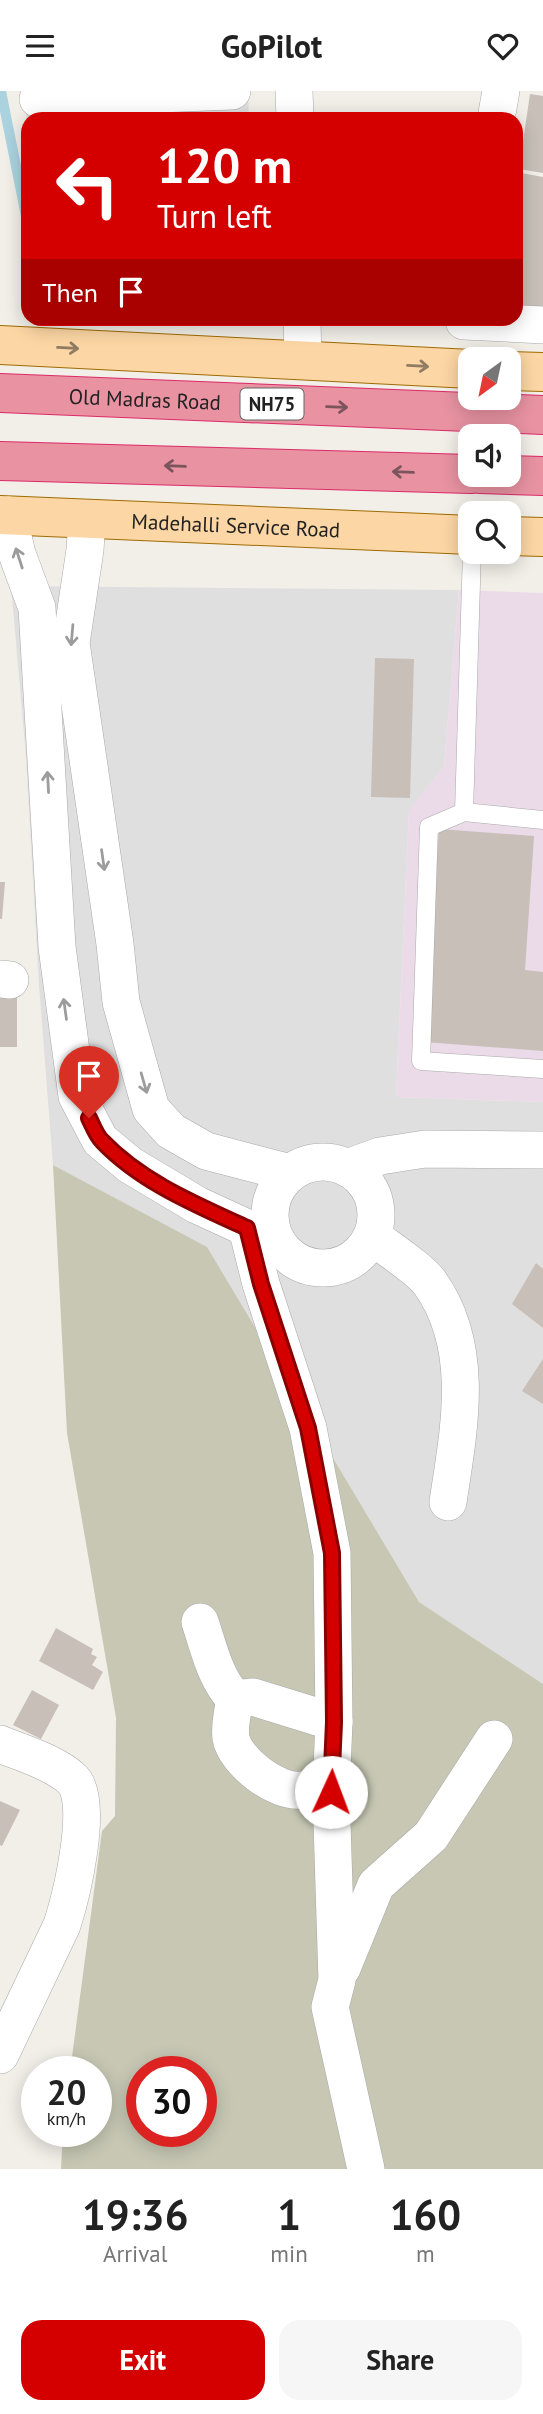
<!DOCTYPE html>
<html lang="en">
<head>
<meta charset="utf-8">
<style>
  :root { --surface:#fff; --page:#f6f6f6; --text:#222; --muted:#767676; --accent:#d40000 }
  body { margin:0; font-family:"PT Sans",sans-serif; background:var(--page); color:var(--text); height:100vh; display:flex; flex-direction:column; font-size:26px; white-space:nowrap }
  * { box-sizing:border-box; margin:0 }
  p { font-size:23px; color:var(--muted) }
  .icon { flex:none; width:38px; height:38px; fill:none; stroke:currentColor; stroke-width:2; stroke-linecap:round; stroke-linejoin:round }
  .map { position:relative; height:2078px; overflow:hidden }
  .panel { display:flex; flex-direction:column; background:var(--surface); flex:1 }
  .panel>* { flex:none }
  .guide { position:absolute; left:21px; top:21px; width:502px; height:214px; border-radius:21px; box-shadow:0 4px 18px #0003; background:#d40000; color:#fff; overflow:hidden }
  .needle { width:46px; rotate:213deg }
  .fabs { position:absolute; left:458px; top:256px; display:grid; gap:14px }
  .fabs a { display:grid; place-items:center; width:63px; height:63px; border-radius:14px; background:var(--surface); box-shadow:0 4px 18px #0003; font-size:35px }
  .speed { position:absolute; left:21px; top:1965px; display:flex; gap:14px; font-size:35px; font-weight:700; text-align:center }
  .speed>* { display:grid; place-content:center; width:91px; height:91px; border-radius:50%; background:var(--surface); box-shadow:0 4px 18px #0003; line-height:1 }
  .speed small { font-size:18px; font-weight:400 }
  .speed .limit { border:10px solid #d22; background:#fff; color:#111 }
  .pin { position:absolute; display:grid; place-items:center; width:60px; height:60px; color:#fff; margin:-72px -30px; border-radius:50% 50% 50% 0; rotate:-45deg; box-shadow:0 0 7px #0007 }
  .pin .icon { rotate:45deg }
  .me { position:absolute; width:77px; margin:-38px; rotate:2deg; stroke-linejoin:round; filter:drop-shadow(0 0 5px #0008) }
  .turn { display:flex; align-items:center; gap:24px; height:147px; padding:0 21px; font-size:32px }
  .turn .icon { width:91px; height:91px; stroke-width:2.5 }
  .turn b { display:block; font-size:49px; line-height:60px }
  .then { display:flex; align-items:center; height:66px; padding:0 21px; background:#0003; gap:14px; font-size:26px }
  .eta { display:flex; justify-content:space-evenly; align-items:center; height:119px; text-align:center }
  .eta b { font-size:42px; font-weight:700; line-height:49px }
  .primary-button { display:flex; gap:14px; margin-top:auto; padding:14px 21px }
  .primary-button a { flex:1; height:80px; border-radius:21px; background:var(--accent); color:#fff; font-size:28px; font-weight:700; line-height:80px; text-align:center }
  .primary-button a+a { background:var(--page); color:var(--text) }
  header { display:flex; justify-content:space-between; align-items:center; height:91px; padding:0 21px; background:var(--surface); font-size:32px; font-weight:700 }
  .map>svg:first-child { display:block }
  .residential { fill:#e0dfdf }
  .industrial { fill:#ebdbe8 }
  .construction { fill:#c7c7b4; fill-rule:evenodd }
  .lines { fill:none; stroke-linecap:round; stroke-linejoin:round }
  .stream { stroke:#aad3df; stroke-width:10 }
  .building { fill:#c7bfb8 }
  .lane-casing { stroke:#a9a9a9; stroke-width:19 }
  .street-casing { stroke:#a9a9a9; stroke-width:38 }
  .primary-casing { stroke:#a06b00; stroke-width:40 }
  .highway-casing { stroke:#dc2a67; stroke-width:40 }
  .lane { stroke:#fff; stroke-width:18 }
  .street { stroke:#fff; stroke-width:37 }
  .primary { stroke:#fcd6a4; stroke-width:38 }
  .highway { stroke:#e892a2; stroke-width:38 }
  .oneway { stroke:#8f7c63 }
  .oneway2 { stroke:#7b545c }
  .oneway3 { stroke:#9c9c9c }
  .route-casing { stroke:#8a0000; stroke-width:18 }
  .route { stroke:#d40000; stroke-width:12 }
  .labels { text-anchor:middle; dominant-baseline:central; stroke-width:7; stroke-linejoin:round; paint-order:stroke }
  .shield { fill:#fff; stroke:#646464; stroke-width:2 }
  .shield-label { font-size:19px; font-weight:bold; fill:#222 }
  .street-label { font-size:21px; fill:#222; stroke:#fff }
</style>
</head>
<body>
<header><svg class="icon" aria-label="menu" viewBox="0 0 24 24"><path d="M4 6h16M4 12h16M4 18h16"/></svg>GoPilot<svg class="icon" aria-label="heart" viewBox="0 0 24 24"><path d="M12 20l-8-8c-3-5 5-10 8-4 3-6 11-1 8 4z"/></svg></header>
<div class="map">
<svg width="543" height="2078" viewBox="0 0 543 2078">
  <rect width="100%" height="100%" fill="#f2efe9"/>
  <g class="residential">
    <polygon points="21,0 248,0 249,28 28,28 28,33"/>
    <polygon points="11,495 459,499 444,675 409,720 396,1006 543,1011 543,1593 419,1511 207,1157 53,1074 39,894 26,666"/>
  </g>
  <polygon class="industrial" points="459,499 543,502 543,1011 396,1006 409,719 444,675"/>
  <path class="construction" d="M53 1074 207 1156 419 1511 543 1593V2078H61L63 2041 96 2040V1981H70L102 1740 115 1725 116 1627 67 1342ZM142 1981H201V2040H142Z"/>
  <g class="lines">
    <polyline class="stream" points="1,0 28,135"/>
  </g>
  <g class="building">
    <polygon points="530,3 543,5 543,82 519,78"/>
    <polygon points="516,81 543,86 543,222 516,218"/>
    <polygon points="375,567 414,568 410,707 371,706"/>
    <polygon points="439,738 534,745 525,879 543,881 543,960 424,951"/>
    <polygon points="0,791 5,791 2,828 0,828"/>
    <rect x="0" y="903" width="17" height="53"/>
    <polygon points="536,1172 543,1178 543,1237 512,1213"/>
    <polygon points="543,1268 543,1313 522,1300"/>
    <polygon points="56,1537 93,1558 91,1563 97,1566 92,1574 103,1581 93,1599 39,1570"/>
    <polygon points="32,1599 59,1614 41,1648 13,1634"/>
    <polygon points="0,1710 20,1719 2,1755 0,1754"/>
  </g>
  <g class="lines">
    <g class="lane-casing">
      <g id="lane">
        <polyline points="464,721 472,460"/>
        <polyline points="543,729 464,721 429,736 421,970 543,978"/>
      </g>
    </g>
    <g class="street-casing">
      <g id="street">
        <polyline points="294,0 295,28"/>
        <polyline points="38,8 232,0"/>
        <polyline points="496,28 501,0"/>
        <polyline points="302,228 303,269"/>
        <polyline points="464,230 543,234"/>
        <polyline points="8,424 17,463 37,517 57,856 77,1005 100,1049 130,1074 197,1114 247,1137 269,1144"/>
        <polyline points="87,428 85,459 71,552 115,853 121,911 151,1018 171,1040 206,1060 290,1082"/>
        <polyline points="0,888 10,889"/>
        <circle cx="323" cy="1124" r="53"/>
        <polyline points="347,1077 380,1065 425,1058 543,1059"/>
        <polyline points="247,1137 261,1193 308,1337 332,1462 334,1631 331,1701 337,1889 330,1916 366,2078"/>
        <path d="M372 1145C387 1157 420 1178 430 1192 476 1257 459 1338 448 1411"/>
        <path d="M200 1531C209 1557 215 1588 235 1608L253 1606 334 1631"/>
        <path d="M235 1608C233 1620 229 1635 231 1647 235 1670 277 1703 302 1699 311 1698 323 1690 331 1686"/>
        <path d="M0 1653C22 1662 55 1672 72 1688 95 1709 71 1806 62 1834L0 1964"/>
        <polyline points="342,1877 376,1794 431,1745 494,1648"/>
      </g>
    </g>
    <g class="primary-casing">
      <g id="primary">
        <polyline points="0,254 471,278"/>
        <polyline points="509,280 543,281"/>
        <path id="s1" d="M0 424 471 444"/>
        <polyline points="509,445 543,446"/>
      </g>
    </g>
    <g class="highway-casing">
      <g id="highway">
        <path id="s2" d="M0 302 543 324"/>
        <polyline points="0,370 471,383"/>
        <polyline points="480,383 543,385"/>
      </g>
    </g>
    <use href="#lane" class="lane"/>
    <use href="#street" class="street"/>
    <use href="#primary" class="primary"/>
    <use href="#highway" class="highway"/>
  </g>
  <defs><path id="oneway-shaft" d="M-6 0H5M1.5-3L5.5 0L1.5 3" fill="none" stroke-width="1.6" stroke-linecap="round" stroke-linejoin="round" transform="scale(1.75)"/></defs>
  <g class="oneway">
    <use href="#oneway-shaft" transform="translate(68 257) rotate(3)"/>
    <use href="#oneway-shaft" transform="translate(418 275) rotate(3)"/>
  </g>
  <g class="oneway2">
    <use href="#oneway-shaft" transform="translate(337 316) rotate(2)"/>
    <use href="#oneway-shaft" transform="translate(175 375) rotate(-178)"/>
    <use href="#oneway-shaft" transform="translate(403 381) rotate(-178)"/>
  </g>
  <g class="oneway3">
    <use href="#oneway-shaft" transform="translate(19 467) rotate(-108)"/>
    <use href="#oneway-shaft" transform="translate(72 544) rotate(95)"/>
    <use href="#oneway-shaft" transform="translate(48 691) rotate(-93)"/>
    <use href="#oneway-shaft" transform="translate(103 769) rotate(82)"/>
    <use href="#oneway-shaft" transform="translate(65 918) rotate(-98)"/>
    <use href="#oneway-shaft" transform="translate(144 992) rotate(74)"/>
  </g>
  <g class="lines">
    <g class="route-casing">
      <path id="route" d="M89 1027C93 1035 96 1044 102 1050 141 1091 197 1114 247 1137L261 1193 308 1337 332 1462 334 1631 331 1701"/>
    </g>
    <use href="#route" class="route"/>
  </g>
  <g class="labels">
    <rect class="shield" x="240.5" y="297.5" width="63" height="31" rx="5"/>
    <g class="shield-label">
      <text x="272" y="313">NH75</text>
    </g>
    <g class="street-label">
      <text stroke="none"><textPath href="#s2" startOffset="145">Old Madras Road</textPath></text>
      <text stroke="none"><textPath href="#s1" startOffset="236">Madehalli Service Road</textPath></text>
    </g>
  </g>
</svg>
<div class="fabs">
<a><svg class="needle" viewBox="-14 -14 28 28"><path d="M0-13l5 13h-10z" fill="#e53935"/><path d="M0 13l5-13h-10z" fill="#767676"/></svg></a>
<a><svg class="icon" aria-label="sound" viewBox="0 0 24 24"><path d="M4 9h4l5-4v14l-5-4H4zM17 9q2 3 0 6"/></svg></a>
<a><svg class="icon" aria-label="search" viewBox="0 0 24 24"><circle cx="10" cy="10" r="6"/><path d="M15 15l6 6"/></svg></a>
</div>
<div class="speed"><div>20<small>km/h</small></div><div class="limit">30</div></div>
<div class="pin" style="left:89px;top:1027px;background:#d93025"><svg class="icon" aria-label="arrive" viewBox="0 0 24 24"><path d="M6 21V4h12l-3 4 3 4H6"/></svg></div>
<svg class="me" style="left:331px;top:1701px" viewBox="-20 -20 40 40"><circle r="19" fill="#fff"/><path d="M0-13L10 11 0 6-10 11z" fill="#d40000"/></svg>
<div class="guide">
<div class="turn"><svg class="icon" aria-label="left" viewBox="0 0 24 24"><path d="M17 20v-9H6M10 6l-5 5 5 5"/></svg><div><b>120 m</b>Turn left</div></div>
<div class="then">Then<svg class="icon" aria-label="arrive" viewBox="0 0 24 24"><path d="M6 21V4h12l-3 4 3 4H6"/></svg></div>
</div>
</div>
<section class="panel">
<div class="eta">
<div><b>19:36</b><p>Arrival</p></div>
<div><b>1</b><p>min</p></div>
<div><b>160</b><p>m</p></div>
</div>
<div class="primary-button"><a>Exit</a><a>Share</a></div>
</section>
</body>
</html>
